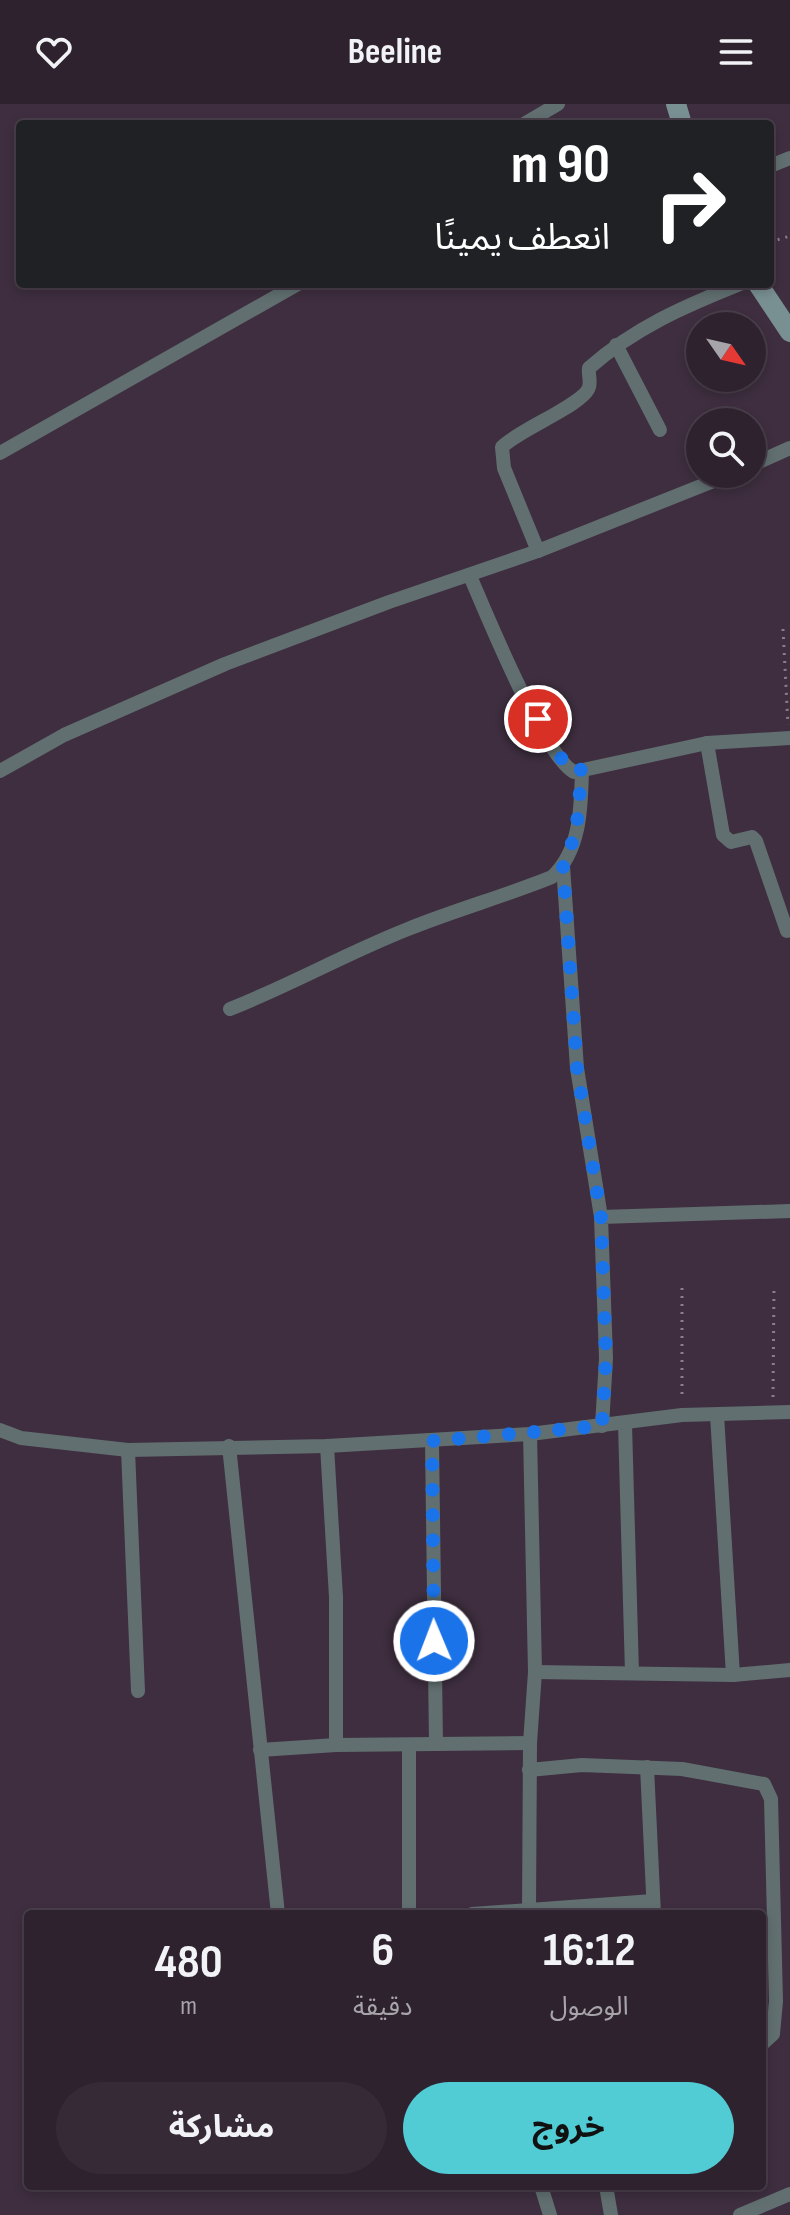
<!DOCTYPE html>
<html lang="ar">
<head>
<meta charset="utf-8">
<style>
  :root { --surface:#2e222f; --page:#362a37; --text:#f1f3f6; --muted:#a7a4aa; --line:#493f4b; --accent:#51ccd4 }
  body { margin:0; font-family:"Sofia Sans Condensed","Noto Sans Arabic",sans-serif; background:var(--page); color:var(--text); direction:rtl; height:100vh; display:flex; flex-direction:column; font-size:30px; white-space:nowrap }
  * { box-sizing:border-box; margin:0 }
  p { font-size:26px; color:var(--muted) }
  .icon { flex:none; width:44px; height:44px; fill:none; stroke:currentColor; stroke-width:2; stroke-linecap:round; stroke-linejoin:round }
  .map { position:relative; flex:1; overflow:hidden; direction:ltr }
  .sheet { position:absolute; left:24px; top:1806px; width:742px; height:280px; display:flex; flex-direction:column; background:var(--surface); border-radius:8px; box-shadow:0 4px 12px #0003,0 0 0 2px var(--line); direction:rtl }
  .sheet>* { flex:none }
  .hud { position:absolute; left:16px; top:16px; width:758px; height:168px; border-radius:8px; box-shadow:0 4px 12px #0003,0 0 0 2px var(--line); direction:rtl; background:#202124; color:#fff; overflow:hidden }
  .needle { width:52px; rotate:124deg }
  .buttons { position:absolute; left:686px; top:208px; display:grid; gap:16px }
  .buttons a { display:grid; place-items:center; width:80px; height:80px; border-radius:50%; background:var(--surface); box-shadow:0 4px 12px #0003,0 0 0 2px var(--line); font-size:40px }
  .pin { position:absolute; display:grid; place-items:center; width:68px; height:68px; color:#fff; margin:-34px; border:4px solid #fff; border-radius:50%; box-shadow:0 2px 8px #0007 }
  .me { position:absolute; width:88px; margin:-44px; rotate:359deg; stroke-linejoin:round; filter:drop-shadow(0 0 6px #0008) }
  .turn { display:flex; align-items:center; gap:28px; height:168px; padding:0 32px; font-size:36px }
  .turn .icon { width:104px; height:104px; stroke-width:2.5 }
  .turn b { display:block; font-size:56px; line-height:68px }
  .eta { display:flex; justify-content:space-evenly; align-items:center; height:136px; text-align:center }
  .eta b { font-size:48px; font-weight:700; line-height:56px }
  .primary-button { display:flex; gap:16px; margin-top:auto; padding:16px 32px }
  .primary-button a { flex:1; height:92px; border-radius:48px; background:var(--accent); color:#111; font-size:32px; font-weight:700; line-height:92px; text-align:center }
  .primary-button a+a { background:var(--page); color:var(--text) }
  header { display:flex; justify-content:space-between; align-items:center; height:104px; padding:0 32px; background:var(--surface); font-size:36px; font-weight:700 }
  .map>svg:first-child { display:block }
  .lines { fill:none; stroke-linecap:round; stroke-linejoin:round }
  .path { stroke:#8b7d8c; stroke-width:3; stroke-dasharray:2 6; stroke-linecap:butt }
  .street { stroke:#616f70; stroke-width:14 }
  .secondary { stroke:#799092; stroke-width:20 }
  .route { stroke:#1a73e8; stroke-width:14; stroke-dasharray:0 25.2 }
</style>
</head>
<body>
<header><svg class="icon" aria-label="menu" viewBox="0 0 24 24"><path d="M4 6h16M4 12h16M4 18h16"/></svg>Beeline<svg class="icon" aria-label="heart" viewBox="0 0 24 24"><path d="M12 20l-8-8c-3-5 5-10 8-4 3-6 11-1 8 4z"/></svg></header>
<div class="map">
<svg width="790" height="2111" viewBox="0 0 790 2111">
  <rect width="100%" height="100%" fill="#3e2e3f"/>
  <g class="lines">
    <g class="path">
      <polyline points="770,138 790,132"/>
      <polyline points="783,525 788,621"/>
      <polyline points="682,1184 682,1296"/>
      <polyline points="773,1293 774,1181"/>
    </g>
    <g class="street">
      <polyline points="524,20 558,0"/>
      <polyline points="770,62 790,54"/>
      <polyline points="616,241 660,326"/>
      <polyline points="0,349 298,180"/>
      <polyline points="752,361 790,344"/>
      <path d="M538 447 504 364 502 343C518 326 585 300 589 283 591 277 588 270 589 264 634 224 685 202 740 180"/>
      <path d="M470 472C486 509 544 652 574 668L707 639 790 634"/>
      <polyline points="707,639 723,731 731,738 752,733 756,737 787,827"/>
      <polyline points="0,667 64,631 225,560 389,498 538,447 731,370"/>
      <polyline points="563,762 577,964 601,1113"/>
      <path d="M230 905C291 881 347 849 408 825 455 806 505 792 552 773 581 746 581 703 582 666"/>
      <polyline points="717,1311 733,1571"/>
      <polyline points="625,1320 632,1569"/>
      <polyline points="602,1322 606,1254 601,1113 790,1107"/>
      <polyline points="0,1326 21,1334 128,1346 327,1342 530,1330 682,1311 790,1308"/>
      <polyline points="432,1337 436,1640"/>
      <polyline points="229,1342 278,1810"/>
      <polyline points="327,1342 336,1493 336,1641"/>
      <polyline points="128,1346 138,1587"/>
      <polyline points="535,1568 733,1571 790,1566"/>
      <polyline points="409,1641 409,1810"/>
      <polyline points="260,1646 336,1641 530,1639"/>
      <polyline points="647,1663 654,1810"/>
      <polyline points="529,1666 582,1661 682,1665 764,1680 771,1695 776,1897 773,1930 762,1940"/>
      <polyline points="529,1806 530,1639 535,1568 530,1330"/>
      <polyline points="472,1810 653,1797"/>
      <polyline points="541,2082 550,2111"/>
      <polyline points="606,2082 611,2111"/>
      <polyline points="740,2111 790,2090"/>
    </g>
    <g class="secondary">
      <polyline points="676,0 682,20"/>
      <polyline points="758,180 790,228"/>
    </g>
  </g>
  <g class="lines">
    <polyline class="route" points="434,1537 432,1337 602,1322 606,1254 601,1113 577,964 563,762 576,729 582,666 567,664 538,615"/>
  </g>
</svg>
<div class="buttons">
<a><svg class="needle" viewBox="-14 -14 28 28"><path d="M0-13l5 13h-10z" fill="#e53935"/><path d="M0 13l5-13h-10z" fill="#a7a4aa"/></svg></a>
<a><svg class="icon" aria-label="search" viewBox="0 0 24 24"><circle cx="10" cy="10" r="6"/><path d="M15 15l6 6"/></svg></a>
</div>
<div class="pin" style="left:538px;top:615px;background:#d93025"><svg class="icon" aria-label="arrive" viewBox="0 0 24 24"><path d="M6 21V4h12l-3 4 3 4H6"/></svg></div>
<svg class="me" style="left:434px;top:1537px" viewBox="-20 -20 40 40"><circle r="17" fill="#1a73e8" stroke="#fff" stroke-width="3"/><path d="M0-11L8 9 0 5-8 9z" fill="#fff"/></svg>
<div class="hud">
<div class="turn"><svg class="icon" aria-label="right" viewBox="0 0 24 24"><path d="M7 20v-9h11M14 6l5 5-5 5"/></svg><div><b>90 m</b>انعطف يمينًا</div></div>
</div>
<section class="sheet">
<div class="eta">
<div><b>16:12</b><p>الوصول</p></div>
<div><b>6</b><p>دقيقة</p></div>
<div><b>480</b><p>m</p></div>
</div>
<div class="primary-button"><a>خروج</a><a>مشاركة</a></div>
</section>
</div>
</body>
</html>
